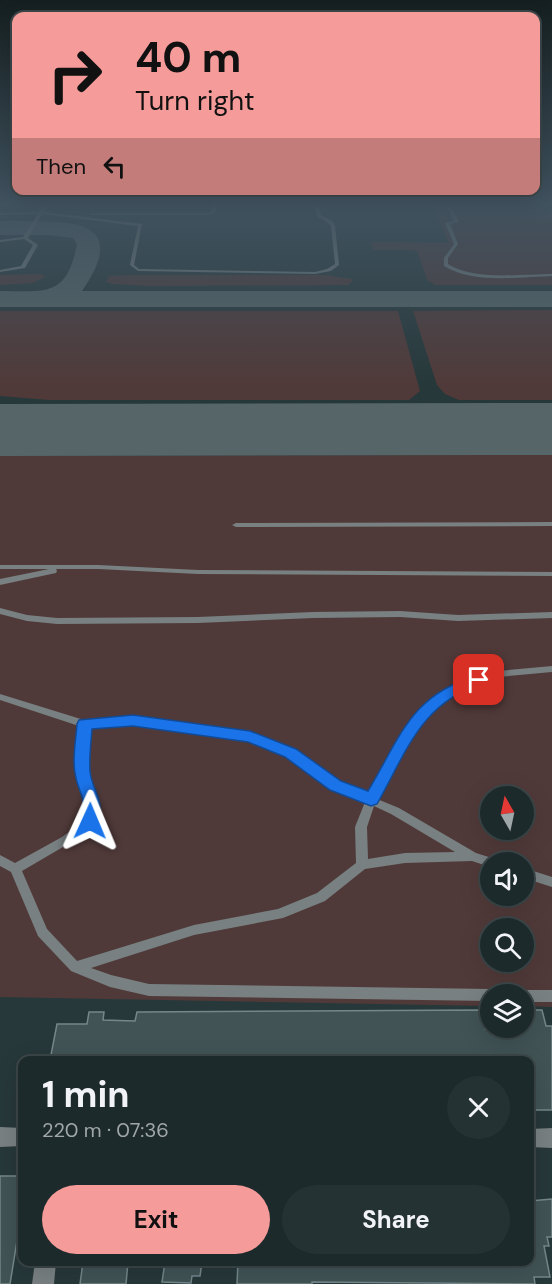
<!DOCTYPE html>
<html lang="en">
<head>
<meta charset="utf-8">
<style>
  :root { --surface:#1d2a2c; --page:#253234; --text:#f1f3f6; --muted:#a0a7a9; --line:#3b4648; --accent:#f59b99 }
  body { margin:0; font-family:"DM Sans",sans-serif; background:var(--page); color:var(--text); height:100vh; display:flex; flex-direction:column; font-size:22px; white-space:nowrap }
  * { box-sizing:border-box; margin:0 }
  p { font-size:20px; color:var(--muted) }
  .icon { flex:none; width:33px; height:33px; fill:none; stroke:currentColor; stroke-width:2; stroke-linecap:round; stroke-linejoin:round }
  .map { position:relative; flex:1; overflow:hidden }
  .panel { position:absolute; left:18px; top:1056px; width:516px; height:210px; display:flex; flex-direction:column; background:var(--surface); border-radius:12px; box-shadow:0 6px 24px #0002,0 0 0 2px var(--line) }
  .panel>* { flex:none }
  .hud { position:absolute; left:12px; top:12px; width:528px; height:183px; border-radius:12px; box-shadow:0 6px 24px #0002,0 0 0 2px var(--line); background:#f59b99; color:#111; overflow:hidden }
  .needle { width:39px; rotate:351deg }
  .tools { position:absolute; left:480px; top:786px; display:grid; gap:12px }
  .tools a { display:grid; place-items:center; width:54px; height:54px; border-radius:50%; background:var(--surface); box-shadow:0 6px 24px #0002,0 0 0 2px var(--line); font-size:30px }
  .pin { position:absolute; display:grid; place-items:center; width:51px; height:51px; color:#fff; margin:-26px; border-radius:12px; box-shadow:0 3px 9px #0006 }
  .me { position:absolute; width:66px; margin:-33px; rotate:1deg; stroke-linejoin:round; filter:drop-shadow(0 0 4px #0008) }
  .turn { display:flex; align-items:center; gap:21px; height:126px; padding:0 24px; font-size:27px }
  .turn .icon { width:78px; height:78px; stroke-width:2.5 }
  .turn b { display:block; font-size:42px; line-height:51px }
  .then { display:flex; align-items:center; height:57px; padding:0 24px; background:#0003; gap:12px; font-size:22px }
  .round { display:grid; place-items:center; flex:none; width:63px; height:63px; border-radius:32px; background:var(--page) }
  .headline { display:flex; align-items:center; justify-content:space-between; height:102px; padding:0 24px }
  h1 { font-size:36px; font-weight:700; line-height:45px }
  .cta { display:flex; gap:12px; margin-top:auto; padding:12px 24px }
  .cta a { flex:1; height:69px; border-radius:36px; background:var(--accent); color:#111; font-size:24px; font-weight:700; line-height:69px; text-align:center }
  .cta a+a { background:var(--page); color:var(--text) }
  .map>svg:first-child { display:block }
  .green { fill:#503a39; fill-rule:evenodd }
  .lines { fill:none; stroke-linecap:round; stroke-linejoin:round }
  .taxiway { fill:#566668; fill-rule:evenodd }
  .runway { fill:#566668; fill-rule:evenodd }
  .building { fill:#415355; stroke:#74878a; stroke-width:1.5 }
  .service { fill:#788082; fill-rule:evenodd }
  .minor { fill:#788082; fill-rule:evenodd }
  .route { fill:#1a73e8; stroke:#114b97; stroke-width:1.5 }
</style>
</head>
<body>
<div class="map">
<svg width="552" height="1284" viewBox="0 0 552 1284">
  <rect width="100%" height="100%" fill="#27383a"/>
  <g class="green">
    <polygon points="432,205 552,205 552,285 435,285 427,280 418,253 414,250 374,250 371,242 449,243"/>
    <polygon points="41,274 46,277 32,283 0,285 0,275"/>
    <polygon points="126,275 326,275 352,279 353,281 348,285 147,286 113,284 106,282 109,276"/>
    <polygon points="552,310 552,400 459,400 445,394 437,385 413,311"/>
    <polygon points="0,311 398,311 420,391 409,400 49,400 0,396"/>
    <path d="M552 455V1007L524 1006V994H490V1006L0 997V456ZM490 796H524V830H490ZM490 862H524V896H490ZM490 928H524V962H490Z"/>
  </g>
  <g class="lines">
    <g class="taxiway">
      <path d="M0 221C52 222 138 210 82 291H552V307H0V291C45 291 67 298 77 244L73 238 47 235H0Z"/>
      <polygon points="0,417 105,420 117,423 122,430 117,437 105,440 0,437"/>
    </g>
    <polygon class="runway" points="552,403 552,455 0,456 0,404"/>
  </g>
  <g class="building">
    <polygon points="481,1010 485,1029 516,1030 515,1028 524,1028 524,1010 542,1010 546,1026 552,1026 552,1110 532,1110 530,1097 530,1060 50,1060 57,1024 87,1024 89,1012 104,1012 103,1020 135,1021 137,1012"/>
    <polygon points="0,1176 22,1176 22,1210 10,1284 0,1284"/>
    <polygon points="552,1199 552,1237 547,1237 549,1246 544,1246 550,1277 534,1277 535,1284 312,1282 312,1284 237,1284 238,1262 327,1262 327,1266 398,1267 398,1262 530,1262 530,1201"/>
    <polygon points="83,1262 128,1262 126,1284 80,1284"/>
    <polygon points="165,1262 202,1262 200,1276 192,1276 191,1283 162,1282"/>
  </g>
  <g class="lines">
    <g class="service">
      <polygon points="45,205 49,205 44,212 142,224 134,265 139,269 315,272 327,269 335,264 331,226 328,223 317,216 315,205 319,205 321,215 332,221 335,226 339,265 331,271 315,274 138,271 130,265 138,226 42,214 28,238 38,245 25,268 0,272 0,270 21,266 33,245 24,239 0,242 0,240 23,237 38,214 0,215 0,213 40,212"/>
      <polygon points="213,205 217,205 215,213 208,215 91,215 89,214 91,213 208,213 211,212"/>
      <path d="M446 205H450L459 222 450 224 458 244 448 258V264C475 281 521 274 552 274V276C519 277 473 284 444 266V258L454 244 445 223 454 221Z"/>
      <polygon points="552,522 552,526 236,527 232,525 236,523"/>
      <polygon points="0,565 98,565 198,570 552,572 552,576 198,574 98,569 56,569 57,571 56,573 0,585 0,579 49,569 0,569"/>
      <polygon points="0,608 27,615 57,618 198,617 313,612 400,611 458,615 552,612 552,618 458,621 400,617 313,618 198,623 57,624 27,621 0,614"/>
      <path d="M552 666V672L498 677 463 687 443 698 425 716 377 799 399 808 476 853 495 859 496 862H490V867L472 861 405 863 365 869 325 901 283 918 194 935 91 968 111 975 149 984 490 989 495 991 496 994H490V1001L149 996 110 987 71 971 38 936 11 872 0 866V855L15 863 62 837 80 824 84 819 87 808V801L78 771 79 726 0 700V694L84 720 133 717 250 732 294 750 339 782 368 795 418 712 437 694 457 683 498 671ZM133 723 248 739 286 756 331 788 365 802 355 827 356 863 317 893 278 909 194 925 77 961 47 929 22 871 80 837C111 811 94 803 89 774 86 759 89 742 89 727ZM374 806 391 814 455 852 405 853 368 859 367 827Z"/>
      <polygon points="524,868 552,877 552,887 524,878"/>
      <polygon points="524,990 552,990 552,1002 524,1002 524,994 518,994 519,992"/>
    </g>
    <g class="minor">
      <polygon points="0,1127 22,1128 22,1146 0,1147"/>
      <polygon points="552,1128 552,1148 530,1147 530,1129"/>
      <polygon points="35,1262 56,1262 54,1284 32,1284"/>
    </g>
  </g>
  <linearGradient id="sky" x2="0" y2="1"><stop stop-color="#151f20"/><stop offset="0.53" stop-color="#415360"/><stop offset="1" stop-color="#415360" stop-opacity="0"/></linearGradient>
  <rect width="552" height="385" fill="url(#sky)"/>
  <path class="route" d="M479 675 486 680 484 683C421 702 407 751 377 804L371 806 330 790 285 757 248 742 133 726 92 729C91 743 89 757 90 771 92 793 108 801 95 825L90 827 84 825 81 821C88 795 78 795 75 773 72 758 76 739 77 724L79 720 133 715 250 731 296 749 341 781 368 791C401 736 411 694 479 675Z"/>
</svg>
<div class="tools">
<a><svg class="needle" viewBox="-14 -14 28 28"><path d="M0-13l5 13h-10z" fill="#e53935"/><path d="M0 13l5-13h-10z" fill="#a0a7a9"/></svg></a>
<a><svg class="icon" aria-label="sound" viewBox="0 0 24 24"><path d="M4 9h4l5-4v14l-5-4H4zM17 9q2 3 0 6"/></svg></a>
<a><svg class="icon" aria-label="search" viewBox="0 0 24 24"><circle cx="10" cy="10" r="6"/><path d="M15 15l6 6"/></svg></a>
<a><svg class="icon" aria-label="layers" viewBox="0 0 24 24"><path d="M12 4l9 5-9 5-9-5zM3 14l9 5 9-5"/></svg></a>
</div>
<div class="pin" style="left:479px;top:680px;background:#d93025"><svg class="icon" aria-label="arrive" viewBox="0 0 24 24"><path d="M6 21V4h12l-3 4 3 4H6"/></svg></div>
<svg class="me" style="left:90px;top:821px" viewBox="-20 -20 40 40"><path d="M0-17L14 15 0 8-14 15z" fill="#1a73e8" stroke="#fff" stroke-width="4"/></svg>
<div class="hud">
<div class="turn"><svg class="icon" aria-label="right" viewBox="0 0 24 24"><path d="M7 20v-9h11M14 6l5 5-5 5"/></svg><div><b>40 m</b>Turn right</div></div>
<div class="then">Then<svg class="icon" aria-label="left" viewBox="0 0 24 24"><path d="M17 20v-9H6M10 6l-5 5 5 5"/></svg></div>
</div>
<section class="panel">
<div class="headline"><div><h1>1 min</h1><p>220 m · 07:36</p></div><a class="round"><svg class="icon" aria-label="close" viewBox="0 0 24 24"><path d="M6 6l12 12M18 6L6 18"/></svg></a></div>
<div class="cta"><a>Exit</a><a>Share</a></div>
</section>
</div>
</body>
</html>
